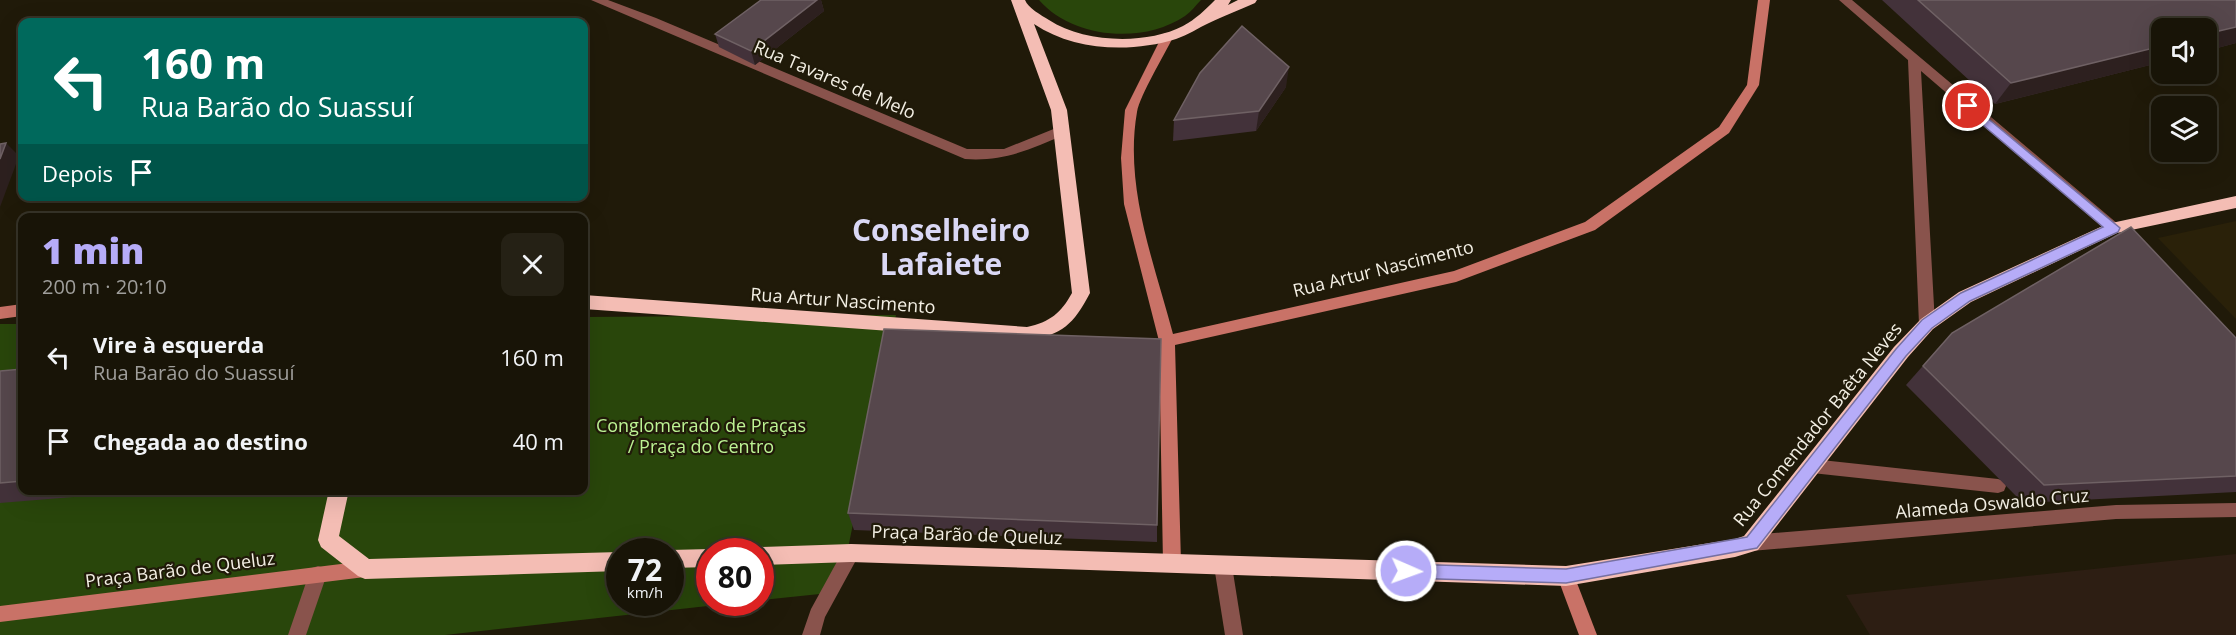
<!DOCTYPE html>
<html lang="pt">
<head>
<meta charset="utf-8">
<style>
  :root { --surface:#181407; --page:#252115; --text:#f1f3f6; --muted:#9f9e9b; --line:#363328; --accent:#b6acf8 }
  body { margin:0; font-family:"Open Sans",sans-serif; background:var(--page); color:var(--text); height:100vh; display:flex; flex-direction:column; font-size:22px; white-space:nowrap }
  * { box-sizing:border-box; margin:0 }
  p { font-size:20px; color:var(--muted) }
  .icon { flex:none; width:33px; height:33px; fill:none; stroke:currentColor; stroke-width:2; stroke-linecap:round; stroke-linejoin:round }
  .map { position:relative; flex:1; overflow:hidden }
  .side { position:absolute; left:18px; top:213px; width:570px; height:282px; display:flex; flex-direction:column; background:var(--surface); border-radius:12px; box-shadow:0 6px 24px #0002,0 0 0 2px var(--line) }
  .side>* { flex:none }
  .banner { position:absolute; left:18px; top:18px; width:570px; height:183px; border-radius:12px; box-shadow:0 6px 24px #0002,0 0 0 2px var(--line); background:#00695c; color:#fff; overflow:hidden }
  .controls { position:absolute; left:2151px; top:18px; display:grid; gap:12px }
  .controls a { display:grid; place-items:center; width:66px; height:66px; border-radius:12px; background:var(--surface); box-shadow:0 6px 24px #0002,0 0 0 2px var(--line); font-size:30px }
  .speed { position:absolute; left:606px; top:538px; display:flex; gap:12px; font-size:30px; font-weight:700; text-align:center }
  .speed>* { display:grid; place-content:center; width:78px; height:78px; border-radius:50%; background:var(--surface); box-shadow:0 6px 24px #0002,0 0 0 2px var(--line); line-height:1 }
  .speed small { font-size:15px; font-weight:400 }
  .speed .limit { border:9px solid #d22; background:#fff; color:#111 }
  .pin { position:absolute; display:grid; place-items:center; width:51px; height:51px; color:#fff; margin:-26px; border:3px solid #fff; border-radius:50%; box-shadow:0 2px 6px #0007 }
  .me { position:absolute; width:66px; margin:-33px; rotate:92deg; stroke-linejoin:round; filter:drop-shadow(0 0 4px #0008) }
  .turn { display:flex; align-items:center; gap:21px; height:126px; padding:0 24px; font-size:27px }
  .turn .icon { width:78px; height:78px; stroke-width:2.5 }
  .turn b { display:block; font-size:42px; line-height:51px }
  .then { display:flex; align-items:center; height:57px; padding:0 24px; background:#0003; gap:12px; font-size:22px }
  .round { display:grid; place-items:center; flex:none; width:63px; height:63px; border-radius:12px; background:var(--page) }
  .head { display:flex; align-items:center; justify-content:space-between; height:102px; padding:0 24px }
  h1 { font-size:36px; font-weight:800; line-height:45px; color:var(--accent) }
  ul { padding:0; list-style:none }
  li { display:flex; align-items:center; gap:18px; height:84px; padding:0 24px }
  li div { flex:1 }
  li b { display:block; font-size:22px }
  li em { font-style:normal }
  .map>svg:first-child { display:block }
  .built { fill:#2a2109 }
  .education { fill:#2d1e13 }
  .green { fill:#29460b; fill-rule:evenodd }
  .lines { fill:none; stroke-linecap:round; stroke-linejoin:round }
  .street { fill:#89534c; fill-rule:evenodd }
  .secondary { fill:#c97267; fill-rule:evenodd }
  .highway { fill:#f4bdb4; fill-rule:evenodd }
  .wall { fill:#43323a }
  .shaded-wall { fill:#2d201f }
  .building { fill:#56474c; stroke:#6f6164; stroke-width:1.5 }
  .route { fill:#b6acf8; stroke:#7670a1; stroke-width:1.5 }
  .labels { text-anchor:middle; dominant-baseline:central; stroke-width:4.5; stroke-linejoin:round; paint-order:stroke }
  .street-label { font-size:18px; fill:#f3efe4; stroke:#201a09 }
  .park-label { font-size:18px; fill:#bdf394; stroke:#201a09 }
  .town-label { font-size:30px; font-weight:bold; fill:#dad8f5; stroke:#201a09 }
</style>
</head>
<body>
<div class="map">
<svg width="2236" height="635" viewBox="0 0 2236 635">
  <rect width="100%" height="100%" fill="#201a09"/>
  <polygon class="built" points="2236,221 2236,319 2158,238"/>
  <polygon class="education" points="2236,554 2236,635 1870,635 1846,595"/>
  <g class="green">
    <path d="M1039 0H1201C1196 5 1191 12 1185 16 1142 45 1072 38 1039 0Z"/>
    <path d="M896 315 839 592 761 600 760 552H710V603H735L445 635H0V324H22V490H584V317ZM620 552H670V603H620Z"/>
  </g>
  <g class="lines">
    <g class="street">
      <path d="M591 0H608L656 18 967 149H1004L1061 126 1068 131 1066 134C1032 149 1003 162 965 159Z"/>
      <polygon points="1839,0 1852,0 2118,224 2120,228 2118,232 2108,232 1921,71 1935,324 1932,328 1922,328 1919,324 1908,60"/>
      <polygon points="1812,459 1998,479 2004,481 2006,486 2004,491 1998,493 1812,473 1806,471 1804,466 1806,461"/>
      <polygon points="2236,503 2236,517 2116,519 1751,551 1745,548 1742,543 1745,538 1751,535 2116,505"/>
      <polygon points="851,545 857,547 860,553 825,617 820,635 802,635 811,609 845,547"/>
      <polygon points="1223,558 1229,560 1232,566 1243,635 1225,635 1214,566 1217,560"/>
      <polygon points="318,566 324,568 327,574 306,635 288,635 309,574 312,568"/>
    </g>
    <g class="secondary">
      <path d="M1758 0H1770L1759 85 1729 133 1595 230 1456 282 1175 345 1181 563 1178 569 1172 571 1166 569 1163 563 1159 341 1124 204 1121 158 1125 110 1163 34 1167 33 1173 37C1165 54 1140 95 1137 112 1124 187 1154 262 1173 334L1454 271 1585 222 1719 127 1747 85Z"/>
      <polygon points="22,304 22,316 0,319 0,307"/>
      <polygon points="365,561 371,563 374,569 371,575 365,577 0,622 0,606"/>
      <polygon points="1566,568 1572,570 1597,635 1579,635 1557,576 1560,570"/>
    </g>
    <g class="highway">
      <path d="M1011 0H1025C1028 8 1041 15 1049 20 1084 43 1146 45 1183 26 1196 19 1205 10 1215 0H1231L1228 5 1238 0H1257L1255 3C1240 10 1223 16 1209 23 1198 28 1188 35 1176 39 1131 53 1074 51 1034 24L1067 110 1090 293C1073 325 1063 334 1027 341L584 309V295L1027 327C1050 322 1061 313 1072 293L1051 110Z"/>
      <polygon points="2236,196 2236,208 2117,233 1971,302 1933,329 1908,357 1758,550 1735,557 1566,586 851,562 760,565 760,552 751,552 760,547 851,544 1566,566 1735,539 1744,536 1894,347 1921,319 1959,292 2107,224"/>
      <polygon points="329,490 349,490 339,536 369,559 620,552 620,571 365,579 358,576 321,547 318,540"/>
      <polygon points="710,549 718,552 710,552 710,567 670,568 670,552 663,552 670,550"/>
    </g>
  </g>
  <g class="wall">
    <polygon points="761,0 821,0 824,11 755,65 719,47 715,34"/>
    <polygon points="1882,0 2236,0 2236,43 2206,51 2162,28 2162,62 1995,104"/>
    <polygon points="1286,87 1256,131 1173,141 1174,120"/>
    <polygon points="1952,333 2236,338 2236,492 2023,503 1906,385"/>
    <polygon points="22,369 22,490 159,490 0,503 0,371"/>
    <polygon points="848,513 1157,525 1157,542 854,530"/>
  </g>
  <g class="shaded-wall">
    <polygon points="817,0 821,0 824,11 755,65 751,51"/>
    <polygon points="2236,27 2236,43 2206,51 2206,34"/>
    <polygon points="2162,46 2162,62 1995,104 2011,83"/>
    <polygon points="1289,67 1286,87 1256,131 1259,111"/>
    <polygon points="6,143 19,156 0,207 0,159"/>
  </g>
  <g class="building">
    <polygon points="761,0 817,0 751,51 715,34"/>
    <polygon points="1918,0 2236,0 2236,27 2206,34 2206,28 2162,28 2162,46 2011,83"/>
    <polygon points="1242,26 1289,67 1259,111 1174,120 1200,73"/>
    <polygon points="6,143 0,159 0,144"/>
    <polygon points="2131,227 2236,338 2236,476 2044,485 1923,366 1952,333"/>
    <polygon points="884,329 1161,339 1157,525 848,513"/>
    <polygon points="22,369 22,481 0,483 0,371"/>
  </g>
  <polygon class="route" points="1968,102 2120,228 2118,232 1970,301 1932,328 1906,356 1757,548 1566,583 1406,578 1401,576 1398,571 1401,566 1406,564 1566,569 1747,537 1896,349 1922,320 1961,293 2103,227 1964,109 1964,104"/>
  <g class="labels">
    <g class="street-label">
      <text transform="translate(835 79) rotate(23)">Rua Tavares de Melo</text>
      <text transform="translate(1383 268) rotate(-14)">Rua Artur Nascimento</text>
      <text transform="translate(843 300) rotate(4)">Rua Artur Nascimento</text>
      <text transform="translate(1817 424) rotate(-51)">Rua Comendador Baêta Neves</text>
      <text transform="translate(1992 503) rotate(-5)">Alameda Oswaldo Cruz</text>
      <text transform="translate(967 534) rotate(2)">Praça Barão de Queluz</text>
      <text transform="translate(180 569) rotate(-7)">Praça Barão de Queluz</text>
    </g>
    <g class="park-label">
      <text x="701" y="425">Conglomerado de Praças<tspan x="701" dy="21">/ Praça do Centro</tspan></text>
    </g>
    <g class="town-label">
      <text x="941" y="229">Conselheiro<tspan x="941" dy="34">Lafaiete</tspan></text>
    </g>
  </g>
</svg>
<div class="controls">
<a><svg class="icon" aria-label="sound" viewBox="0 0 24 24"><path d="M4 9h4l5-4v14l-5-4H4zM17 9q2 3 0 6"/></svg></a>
<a><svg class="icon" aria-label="layers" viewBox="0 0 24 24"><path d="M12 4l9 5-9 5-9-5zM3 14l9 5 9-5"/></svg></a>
</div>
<div class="speed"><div>72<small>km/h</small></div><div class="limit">80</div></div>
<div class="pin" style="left:1968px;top:106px;background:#d93025"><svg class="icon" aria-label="arrive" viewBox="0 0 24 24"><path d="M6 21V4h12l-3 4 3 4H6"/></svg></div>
<svg class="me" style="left:1406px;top:571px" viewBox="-20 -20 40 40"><circle r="17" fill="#b6acf8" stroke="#fff" stroke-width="3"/><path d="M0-11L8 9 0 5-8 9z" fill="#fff"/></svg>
<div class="banner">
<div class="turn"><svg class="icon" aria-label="left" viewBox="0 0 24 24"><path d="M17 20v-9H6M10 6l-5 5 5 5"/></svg><div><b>160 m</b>Rua Barão do Suassuí</div></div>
<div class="then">Depois<svg class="icon" aria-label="arrive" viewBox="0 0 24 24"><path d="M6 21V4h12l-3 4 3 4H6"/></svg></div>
</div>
<section class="side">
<div class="head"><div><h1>1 min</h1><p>200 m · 20:10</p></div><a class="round"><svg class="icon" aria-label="close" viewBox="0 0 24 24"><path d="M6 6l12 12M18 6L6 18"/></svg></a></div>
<ul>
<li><svg class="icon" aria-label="left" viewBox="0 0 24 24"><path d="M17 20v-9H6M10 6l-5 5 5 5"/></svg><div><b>Vire à esquerda</b><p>Rua Barão do Suassuí</p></div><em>160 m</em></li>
<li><svg class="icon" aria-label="arrive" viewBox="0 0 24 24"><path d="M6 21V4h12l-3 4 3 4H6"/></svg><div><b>Chegada ao destino</b></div><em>40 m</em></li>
</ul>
</section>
</div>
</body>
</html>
